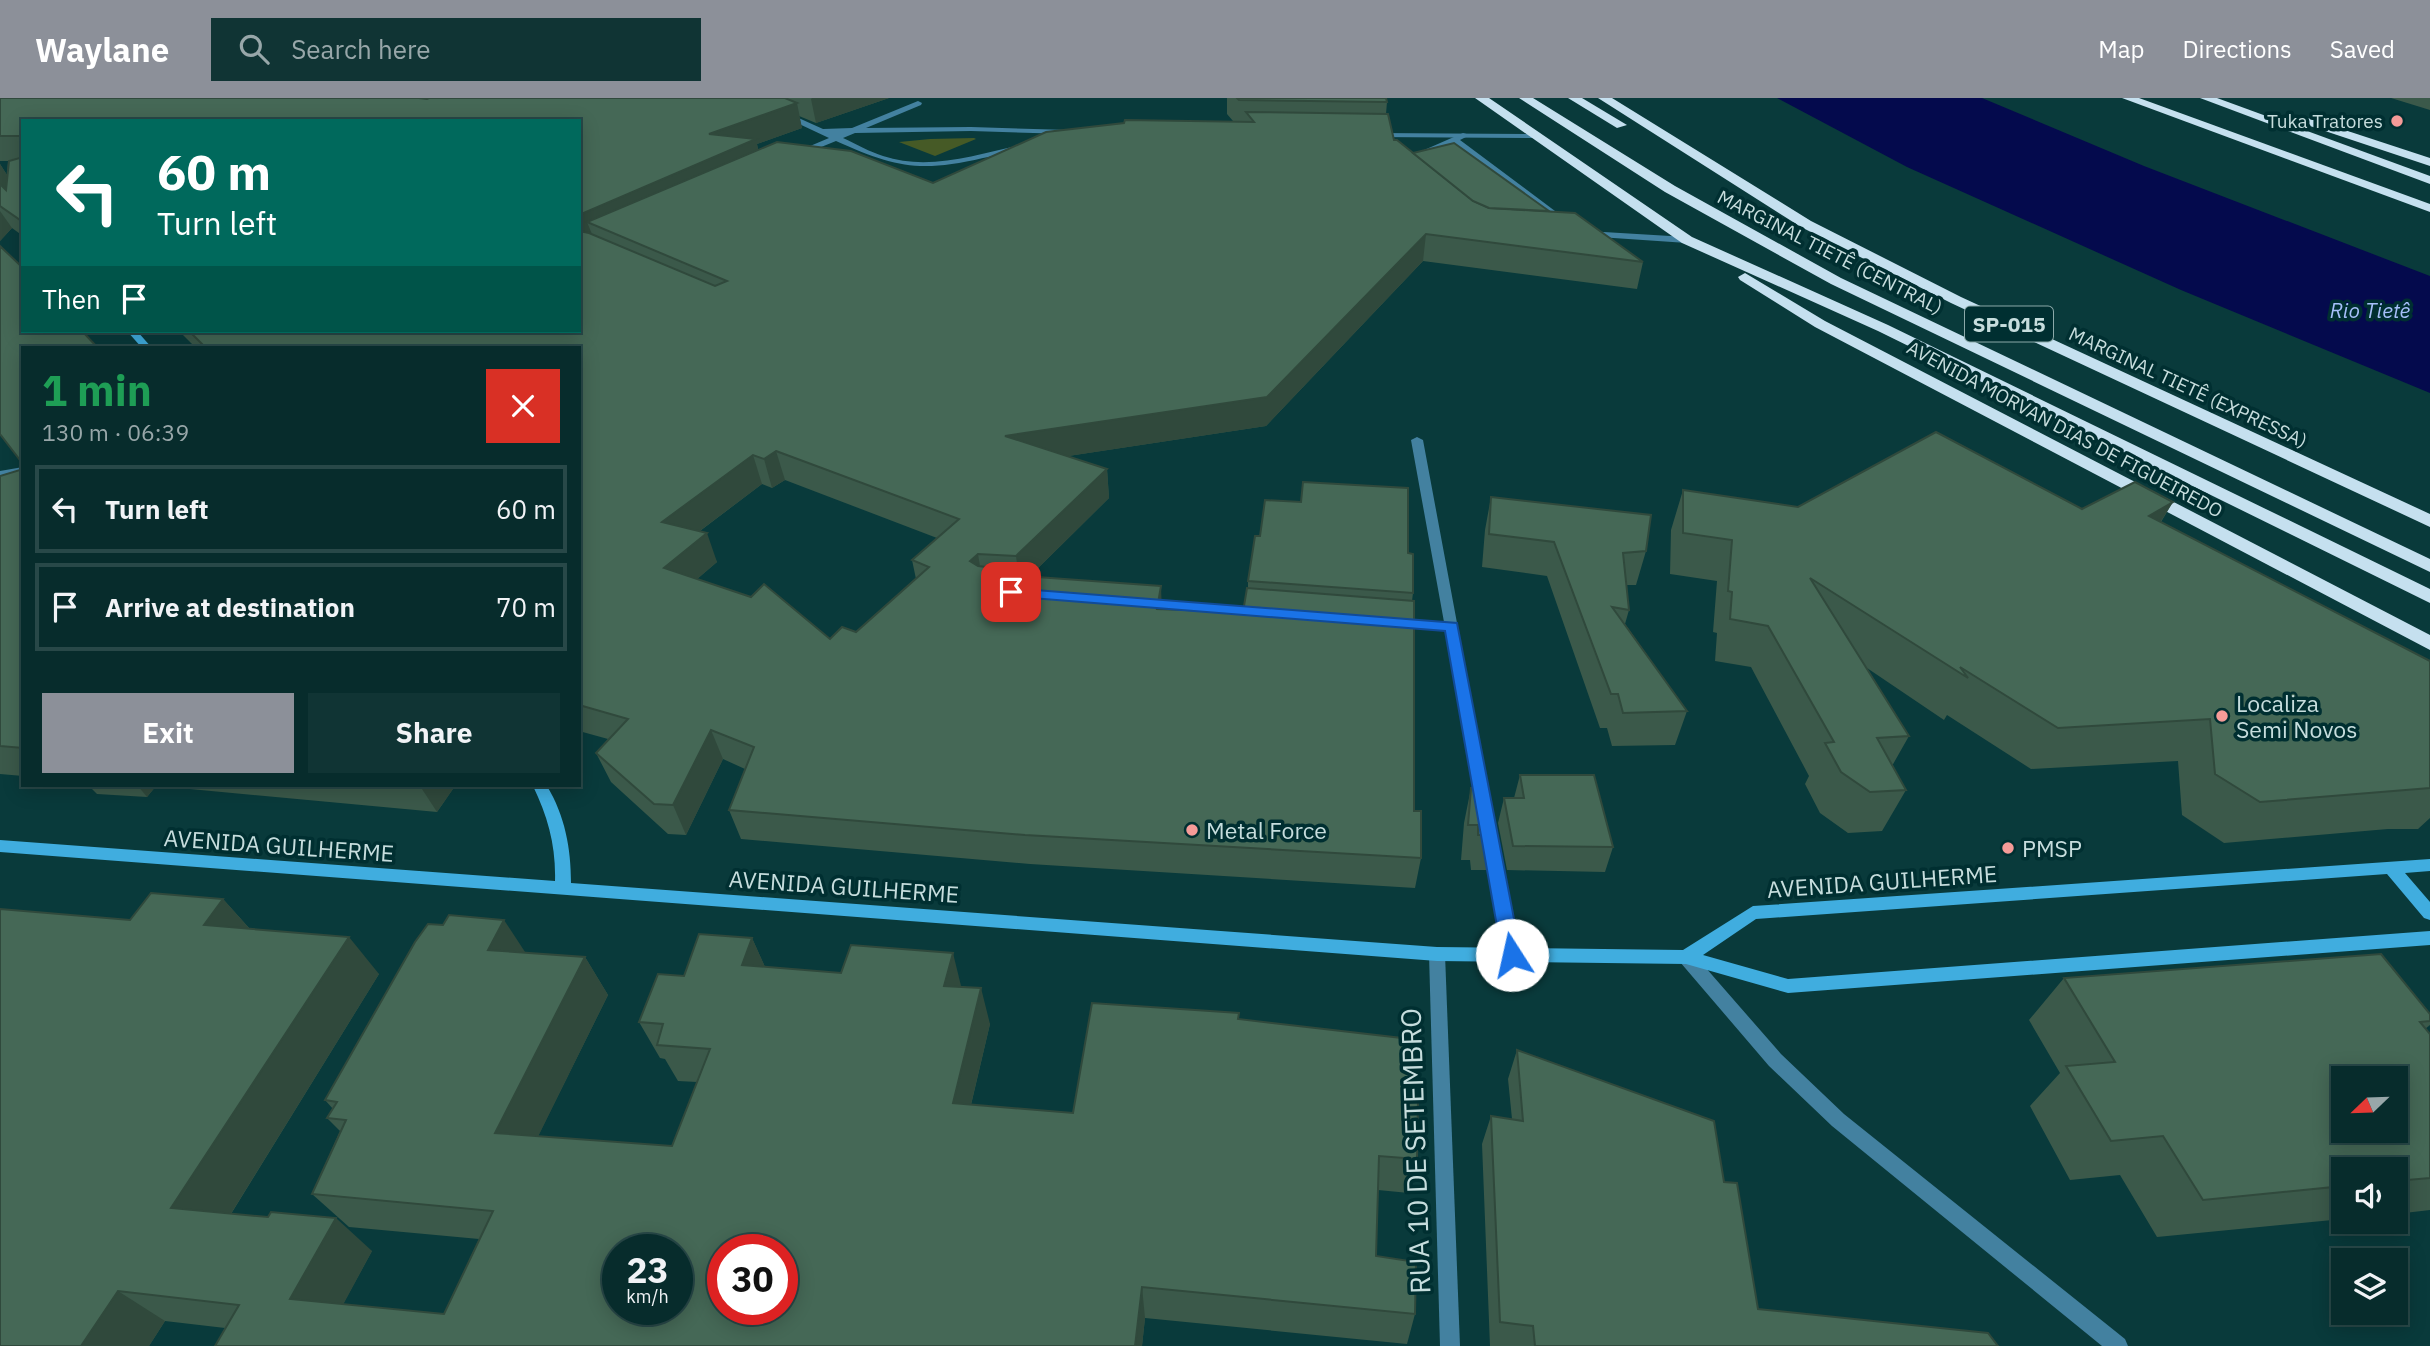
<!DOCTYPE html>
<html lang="en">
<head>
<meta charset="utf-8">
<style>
  :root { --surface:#072c2c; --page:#103434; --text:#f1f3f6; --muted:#98a7a9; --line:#284848; --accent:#8c9099 }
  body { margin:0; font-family:"IBM Plex Sans",sans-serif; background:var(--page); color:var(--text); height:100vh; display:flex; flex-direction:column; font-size:26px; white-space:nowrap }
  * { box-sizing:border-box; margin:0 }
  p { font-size:23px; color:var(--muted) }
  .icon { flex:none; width:38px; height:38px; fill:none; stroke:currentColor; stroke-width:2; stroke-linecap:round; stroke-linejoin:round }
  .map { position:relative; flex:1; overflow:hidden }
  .details { position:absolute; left:21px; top:248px; width:560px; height:441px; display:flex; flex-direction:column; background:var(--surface); border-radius:0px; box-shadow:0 4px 18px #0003,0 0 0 2px var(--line) }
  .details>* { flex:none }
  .banner { position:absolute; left:21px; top:21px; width:560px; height:214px; border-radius:0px; box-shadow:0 4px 18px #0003,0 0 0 2px var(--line); background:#00695c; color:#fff; overflow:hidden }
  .needle { width:46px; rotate:247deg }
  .controls { position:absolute; left:2331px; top:968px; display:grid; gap:14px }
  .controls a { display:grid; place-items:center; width:77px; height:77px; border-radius:0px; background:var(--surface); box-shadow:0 4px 18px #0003,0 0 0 2px var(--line); font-size:35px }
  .speed { position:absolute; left:602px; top:1136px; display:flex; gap:14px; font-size:35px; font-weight:700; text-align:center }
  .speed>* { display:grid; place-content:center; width:91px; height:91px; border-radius:50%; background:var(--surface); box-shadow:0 4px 18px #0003,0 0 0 2px var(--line); line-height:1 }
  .speed small { font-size:18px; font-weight:400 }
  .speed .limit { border:10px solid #d22; background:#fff; color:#111 }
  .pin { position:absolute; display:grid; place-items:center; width:60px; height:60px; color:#fff; margin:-30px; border-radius:14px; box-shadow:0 4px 10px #0006 }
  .me { position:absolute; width:77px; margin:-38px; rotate:350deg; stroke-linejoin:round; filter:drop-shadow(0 0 5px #0008) }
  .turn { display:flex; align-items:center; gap:24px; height:147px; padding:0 21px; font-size:32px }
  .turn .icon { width:91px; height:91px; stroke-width:2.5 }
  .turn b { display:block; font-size:49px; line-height:60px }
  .then { display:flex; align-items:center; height:66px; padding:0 21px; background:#0003; gap:14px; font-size:26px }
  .round { display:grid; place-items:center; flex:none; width:74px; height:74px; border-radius:0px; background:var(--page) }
  .overview { display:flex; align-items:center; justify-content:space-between; height:119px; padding:0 21px }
  h1 { font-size:42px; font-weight:700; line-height:52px; color:#1e9e55 }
  .button { display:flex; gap:14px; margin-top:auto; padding:14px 21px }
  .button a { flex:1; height:80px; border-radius:0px; background:var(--accent); color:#fff; font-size:28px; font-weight:700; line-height:80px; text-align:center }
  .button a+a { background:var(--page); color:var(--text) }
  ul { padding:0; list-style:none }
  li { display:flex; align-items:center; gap:21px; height:88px; margin:0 14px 10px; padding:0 7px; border:4px solid var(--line); border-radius:0px }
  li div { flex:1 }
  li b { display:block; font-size:26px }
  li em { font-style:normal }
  header { display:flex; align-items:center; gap:42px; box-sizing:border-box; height:98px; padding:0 35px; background:var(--accent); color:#fff }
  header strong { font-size:33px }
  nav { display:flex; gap:38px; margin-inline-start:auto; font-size:24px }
  .search { width:490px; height:63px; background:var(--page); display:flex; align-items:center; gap:18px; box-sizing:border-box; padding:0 24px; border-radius:0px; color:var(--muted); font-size:26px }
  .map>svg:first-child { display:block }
  .green { fill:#465a26 }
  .water { fill:#040a4d }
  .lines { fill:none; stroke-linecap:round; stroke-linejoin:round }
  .lane { fill:#4381a0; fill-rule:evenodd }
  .street { fill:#4381a0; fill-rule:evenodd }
  .secondary { fill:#40addf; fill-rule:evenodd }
  .highway { fill:#c5e0ef; fill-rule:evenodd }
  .wall { fill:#3b594a; fill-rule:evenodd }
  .shaded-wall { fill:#30493c }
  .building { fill:#456856; stroke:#30493c; stroke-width:2; fill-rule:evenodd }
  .route { fill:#1a73e8; stroke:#114b97; stroke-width:2 }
  .poi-dot { fill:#f59b98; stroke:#002f31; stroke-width:2.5 }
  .labels { text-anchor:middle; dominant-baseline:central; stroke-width:7; stroke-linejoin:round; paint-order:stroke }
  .far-poi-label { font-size:19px; fill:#c6dddd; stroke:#002f31; text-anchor:end }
  .far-street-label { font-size:19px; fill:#c6dddd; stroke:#002f31 }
  .far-water-label { font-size:21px; font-style:italic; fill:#a6bffa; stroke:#002f31 }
  .shield { fill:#002f31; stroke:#8ba9a9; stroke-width:2 }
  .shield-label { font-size:21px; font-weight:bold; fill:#c6dddd }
  .poi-label { font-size:23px; fill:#c6dddd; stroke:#002f31; text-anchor:start }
  .street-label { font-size:23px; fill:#c6dddd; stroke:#002f31 }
  .near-street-label { font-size:28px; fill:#c6dddd; stroke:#002f31 }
</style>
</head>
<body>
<header>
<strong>Waylane</strong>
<div class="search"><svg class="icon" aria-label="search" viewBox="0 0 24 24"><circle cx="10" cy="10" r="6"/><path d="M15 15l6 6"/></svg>Search here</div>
<nav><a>Map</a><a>Directions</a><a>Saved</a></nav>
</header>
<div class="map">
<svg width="2430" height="1248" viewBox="0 0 2430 1248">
  <rect width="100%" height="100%" fill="#093a3b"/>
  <polygon class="green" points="930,41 974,40 976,41 935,58 899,44"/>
  <polygon class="water" points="1777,0 1982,0 2144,68 2430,178 2430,295 2181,192 1907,69"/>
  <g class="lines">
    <g class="lane">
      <polygon points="1463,35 1470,37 1460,42 1567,122 1567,126 1561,126 1454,45 1422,58 1415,56"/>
      <polygon points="1587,133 1687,139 1692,142 1687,145 1584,138 1582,136"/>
    </g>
    <g class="street">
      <path d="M744 0H754L823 31 852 30 918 3 922 5 921 7 866 30 971 29 1069 32 1073 34 1069 36 971 33 855 35 843 40C856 46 870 54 883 58 928 73 976 57 1020 47L1024 49C1013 55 996 57 983 60 919 75 894 69 836 43L799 58 795 56 796 54 829 40Z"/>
      <polygon points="1376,35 1533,36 1537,38 1533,40 1373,39 1373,35"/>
      <polygon points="1417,339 1423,342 1491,708 1489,712 1479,712 1477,708 1445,533 1397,528 1391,524 1397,520 1444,524 1411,342"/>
      <polygon points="23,369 23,375 0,379 0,373"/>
      <polygon points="1143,501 1262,510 1268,514 1262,518 1138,508 1137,505"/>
      <polygon points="1489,725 1494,727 1497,731 1520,857 1518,862 1512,864 1506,862 1504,857 1481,731 1484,727"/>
      <polygon points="1437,849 1443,851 1445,856 1460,1248 1440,1248 1429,856 1431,851"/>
      <polygon points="1686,852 1692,854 1781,956 1844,1016 2125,1241 2128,1248 2102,1248 1832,1028 1769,968 1680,864 1678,859 1680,854"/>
    </g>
    <g class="secondary">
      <polygon points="127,233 137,233 152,250 142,250"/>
      <path d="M533 688H547C565 718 571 750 571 785L1437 849 1683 852 1753 808 2430 761V773L2405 775 2430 804V822L2424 820 2387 776 1756 821 1703 857 1788 881 2430 833V847L1788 895 1686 866 1437 863 0 754V742L555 783C556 748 548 719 533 688Z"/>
    </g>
    <g class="highway">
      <polygon points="1475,0 1489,0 1692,139 1888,227 2430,491 2430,505 1878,233 1682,145"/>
      <polygon points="1519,0 1533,0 1675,88 1841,180 2430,461 2430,474 1831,186 1665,94"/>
      <polygon points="1568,0 1582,0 1627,27 1617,30"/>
      <polygon points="1598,0 1612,0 1811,123 1961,199 2430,416 2430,429 1951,205 1801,129"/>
      <polygon points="2122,0 2139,0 2430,106 2430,114"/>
      <polygon points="2200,0 2217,0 2430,78 2430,86"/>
      <polygon points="2302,18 2430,60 2430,68 2298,24 2296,22"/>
      <polygon points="1745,175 1825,223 2430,537 2430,552 1815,229 1740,182 1738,179"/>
    </g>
  </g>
  <g class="wall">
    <path d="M0 0H889L816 25 799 18 802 30 757 46 758 52 933 85 1233 23 1227 16V0H1386L1387 4 1386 16 1394 42 1413 55 1549 113 1643 164 1637 191 1423 163 1266 328 1068 358 1107 371 1109 400 1030 478 1162 511 1243 514 1248 490V483L1408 455 1413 495 1412 503 1414 713 1421 760 1415 790 1030 766 741 741 729 712 745 671 723 661 686 737 668 736 611 684 596 655 608 641 579 633V250H196L179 233H579V23H23V138L12 130 0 143V66L7 77 8 63H0ZM785 382 937 440 912 462 916 481 856 534 830 541 697 481 717 464 700 433 762 386 772 390Z"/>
    <polygon points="2391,0 2430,0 2430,12"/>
    <polygon points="23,371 23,678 0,676 0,378"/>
    <polygon points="1683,392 1798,409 2082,411 2173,404 2161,424 2430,563 2430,720 2418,731 2388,731 2224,745 2182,717 2178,663 2031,671 1947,617 1944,622 1867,570 1909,638 1892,668 1906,692 1882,733 1848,735 1820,715 1805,686 1809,678 1751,569 1715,563 1717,535 1713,534 1717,483 1670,476 1671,432"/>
    <polygon points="1491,399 1646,453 1636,487 1626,487 1629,512 1625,526 1687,613 1675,647 1612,648 1607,630 1600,630 1547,478 1482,469 1485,432"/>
    <polygon points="1520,677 1613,749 1605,774 1507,772 1498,725 1504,700 1514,700"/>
    <polygon points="89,688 156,688 147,699 97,696"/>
    <polygon points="158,688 455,688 437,714"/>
    <polygon points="1471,690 1494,737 1486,772 1471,772 1470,762 1461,762 1464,725"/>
    <polygon points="223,801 250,831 379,876 231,1116 372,1153 343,1206 444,1216 479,1141 349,1129 312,1096 340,1033 327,1020 333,1011 325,1002 526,855 585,859 608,897 538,1038 672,1048 697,984 678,983 665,961 660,960 639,924 684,878 752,840 765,869 961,889 990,926 971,1007 1073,1015 1239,915 1239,921 1417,1061 1409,1095 1378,1092 1376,1158 1415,1216 1407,1246 1145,1220 1142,1248 215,1248 225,1230 165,1223 149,1248 0,1248 130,822"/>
    <polygon points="2064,880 2430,916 2430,927 2425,931 2430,936 2430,1112 2396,1116 2396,1071 2343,1071 2343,1121 2157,1139 2120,1077 2070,1082 2030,1008 2060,975 2029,922"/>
    <polygon points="1517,952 1724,1084 1758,1211 1998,1248 1490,1248 1482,1046 1491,1018 1512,1021 1508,981"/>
  </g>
  <g class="shaded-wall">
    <polygon points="812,0 889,0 816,25 811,1"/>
    <polygon points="797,5 802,30 757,46 762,67 587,124 594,141 579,148 579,117 709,36"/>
    <polygon points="0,66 16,91 0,90"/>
    <polygon points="0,113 12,130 0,143"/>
    <polygon points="1426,136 1423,163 1266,328 1009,367 1005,338"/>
    <polygon points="776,353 785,382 772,390 764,361"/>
    <polygon points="753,357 762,386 673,453 662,424"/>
    <polygon points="1107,371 1109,400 1020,488 1016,458"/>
    <polygon points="2173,404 2147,445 2149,418"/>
    <polygon points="707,435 717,464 675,500 664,470"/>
    <polygon points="978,456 983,486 970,463"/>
    <polygon points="1161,488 1162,517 1157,511"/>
    <polygon points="711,632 723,661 686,737 673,707"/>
    <polygon points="138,688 156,688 147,699"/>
    <polygon points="420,688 455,688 437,714"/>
    <polygon points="223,801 257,839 204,827"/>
    <polygon points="504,822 529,860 488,852"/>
    <polygon points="349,839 379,876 214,1143 171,1110"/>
    <polygon points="752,840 769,878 742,867"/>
    <polygon points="953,855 962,892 944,888"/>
    <polygon points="585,859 608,897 523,1069 495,1035"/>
    <polygon points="981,890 990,926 963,1040 953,1005"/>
    <polygon points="336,1120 372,1153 330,1231 290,1201"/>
    <polygon points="1142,1189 1145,1220 1142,1248 1135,1248"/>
    <polygon points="118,1193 165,1223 149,1248 81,1248"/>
  </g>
  <g class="building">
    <polygon points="0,0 419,0 427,1 429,0 785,0 797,5 709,36 756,41 579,117 579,23 23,23 23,38 0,38"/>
    <polygon points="1237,0 1386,0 1387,4 1239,2"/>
    <path d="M1246 14 1388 16 1394 42H1397L1473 103 1489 110 1575 115 1643 164 1426 136 1267 299 1005 338 1107 371 1016 458 978 456 970 463 978 468 1003 471 997 476 1161 488 1157 511 1243 514 1247 490 1414 503V713H1421V760L1025 737 729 712 754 649 711 632 673 707 654 706 596 655 628 621 579 607V250H206L189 233H579V133L589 135 715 188 727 183 587 124 777 44 851 53 933 85 1046 34 1124 25 1125 22 1254 24ZM776 353 959 421 912 462 929 469 856 534 842 529 830 541 764 486 751 499 664 470 707 435 662 424 753 357 764 361Z"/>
    <polygon points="1454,45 1549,113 1489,110 1473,103 1413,55"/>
    <polygon points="23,59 23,124 0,108 0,86 6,92 9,63"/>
    <polygon points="0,148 23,170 23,233 82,233 98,250 23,250 23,366 0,336"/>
    <polygon points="1936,334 2082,411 2135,384 2173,404 2149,418 2430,563 2430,690 2260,704 2215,676 2210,621 2058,630 1960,569 1968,580 1810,480 1909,638 1877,640 1906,692 1870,694 1841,674 1825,645 1834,644 1768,528 1730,521 1732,494 1728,493 1732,442 1683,435 1683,392 1798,409"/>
    <polygon points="23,371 23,650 0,648 0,378"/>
    <polygon points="1303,384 1408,390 1408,455 1413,456 1413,495 1248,483 1255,438 1260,438 1265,402 1301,404"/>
    <polygon points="1491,399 1651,417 1646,453 1623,455 1629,512 1612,509 1687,613 1623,615 1618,596 1611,596 1554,444 1489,436"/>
    <polygon points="1520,677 1594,677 1613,749 1513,748 1504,700 1524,700"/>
    <polygon points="1471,690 1485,690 1494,737 1478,737 1478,727 1468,727"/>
    <path d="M151 795 223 801 204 827 349 839 171 1110 268 1119 271 1114 336 1120 290 1201 444 1216 493 1113 312 1096 346 1022 327 1020 337 1004 325 1002 415 844 428 826 443 827 449 817 504 822 488 852 585 859 495 1035 672 1048 710 951 657 947 663 926 639 924 658 876 684 878 699 836 752 840 742 867 841 875 851 847 953 855 944 888 981 890 953 1005 1073 1015 1092 905 1239 915 1238 921 1419 942 1417 1061 1379 1058 1376 1158 1416 1164 1415 1216 1142 1189 1135 1248H215L239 1207 118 1193 81 1248H0V811L130 822ZM618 1152H677V1211H618ZM723 1152H782V1211H723Z"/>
    <path d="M2381 856 2430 916V923L2420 924 2430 936V1080L2396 1083V1071H2343V1088L2203 1102 2163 1038 2111 1043 2066 968 2115 964 2064 880ZM2343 980H2396V1032H2343Z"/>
    <polygon points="1517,952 1714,1023 1724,1084 1737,1085 1758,1211 1988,1235 1998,1248 1535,1248 1533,1228 1500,1224 1491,1018 1523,1023"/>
  </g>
  <polygon class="route" points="1011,490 1457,525 1521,857 1518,863 1505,863 1502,857 1445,533 1006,498 1004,494"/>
  <g class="poi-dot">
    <circle cx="2397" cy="23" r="7"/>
    <circle cx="2222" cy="618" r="7"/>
    <circle cx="1192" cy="732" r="7"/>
    <circle cx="2008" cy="750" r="7"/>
  </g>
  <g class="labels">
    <g class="far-poi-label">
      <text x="2383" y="23">Tuka Tratores</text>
    </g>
    <g class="far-street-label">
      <text transform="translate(1830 154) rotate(27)">MARGINAL TIETÊ (CENTRAL)</text>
      <text transform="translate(2188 289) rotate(25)">MARGINAL TIETÊ (EXPRESSA)</text>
      <text transform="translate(2065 331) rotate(28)">AVENIDA MORVAN DIAS DE FIGUEIREDO</text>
    </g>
    <g class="far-water-label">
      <text x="2370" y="212">Rio Tietê</text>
    </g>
    <rect class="shield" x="1965" y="208.5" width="88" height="35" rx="5"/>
    <g class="shield-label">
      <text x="2009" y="226">SP-015</text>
    </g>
    <g class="poi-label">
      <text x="2236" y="605">Localiza<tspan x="2236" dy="26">Semi Novos</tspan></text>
      <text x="1206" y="732">Metal Force</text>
      <text x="2022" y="750">PMSP</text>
    </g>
    <g class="street-label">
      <text transform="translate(279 747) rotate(4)">AVENIDA GUILHERME</text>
      <text transform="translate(1882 783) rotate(-4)">AVENIDA GUILHERME</text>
      <text transform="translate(844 788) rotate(4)">AVENIDA GUILHERME</text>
    </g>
    <g class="near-street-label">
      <text transform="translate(1415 1053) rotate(-92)">RUA 10 DE SETEMBRO</text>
    </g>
  </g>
</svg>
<div class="controls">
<a><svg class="needle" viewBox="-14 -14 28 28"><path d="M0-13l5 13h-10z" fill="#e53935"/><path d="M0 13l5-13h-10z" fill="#98a7a9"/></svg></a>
<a><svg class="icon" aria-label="sound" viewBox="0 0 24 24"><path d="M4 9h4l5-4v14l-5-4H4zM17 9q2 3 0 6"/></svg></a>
<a><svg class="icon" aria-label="layers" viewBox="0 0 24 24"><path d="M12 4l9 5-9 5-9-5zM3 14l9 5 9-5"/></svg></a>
</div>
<div class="speed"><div>23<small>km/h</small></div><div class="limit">30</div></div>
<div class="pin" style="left:1011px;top:494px;background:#d93025"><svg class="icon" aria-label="arrive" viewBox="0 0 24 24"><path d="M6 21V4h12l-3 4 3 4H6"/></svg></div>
<svg class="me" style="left:1512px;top:857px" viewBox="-20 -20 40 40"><circle r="19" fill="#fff"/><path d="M0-13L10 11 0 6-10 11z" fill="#1a73e8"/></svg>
<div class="banner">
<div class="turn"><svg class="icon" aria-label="left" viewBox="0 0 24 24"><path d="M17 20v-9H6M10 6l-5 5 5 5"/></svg><div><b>60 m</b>Turn left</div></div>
<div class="then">Then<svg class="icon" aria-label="arrive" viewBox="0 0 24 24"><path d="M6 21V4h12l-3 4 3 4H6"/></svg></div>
</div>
<section class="details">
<div class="overview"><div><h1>1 min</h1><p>130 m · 06:39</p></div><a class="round" style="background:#d93025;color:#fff"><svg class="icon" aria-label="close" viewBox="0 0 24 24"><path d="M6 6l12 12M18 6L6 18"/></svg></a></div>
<ul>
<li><svg class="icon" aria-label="left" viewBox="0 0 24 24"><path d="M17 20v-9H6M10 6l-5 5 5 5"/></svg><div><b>Turn left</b></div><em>60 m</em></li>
<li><svg class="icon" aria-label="arrive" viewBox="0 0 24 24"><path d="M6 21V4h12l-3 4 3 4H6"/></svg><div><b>Arrive at destination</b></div><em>70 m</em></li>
</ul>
<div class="button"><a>Exit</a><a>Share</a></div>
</section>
</div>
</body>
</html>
